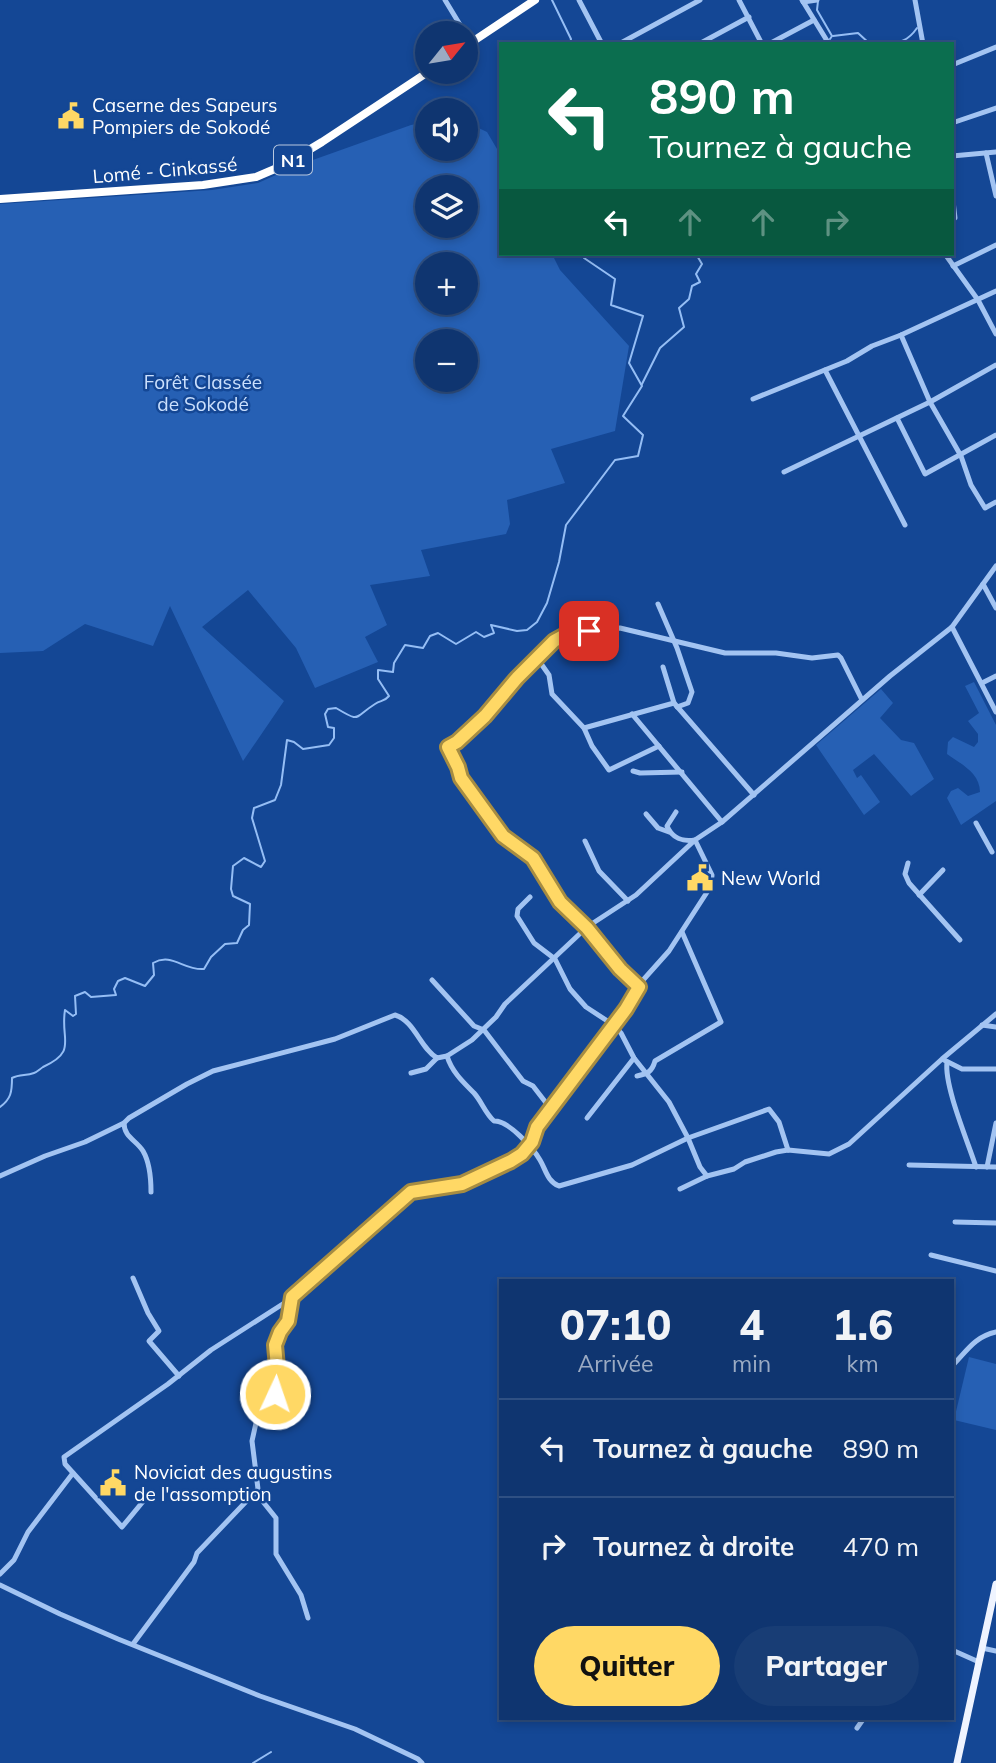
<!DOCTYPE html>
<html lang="fr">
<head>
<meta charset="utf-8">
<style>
  :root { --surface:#0f3570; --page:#183d75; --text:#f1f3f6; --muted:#9babc3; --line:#2f5083; --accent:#ffd865 }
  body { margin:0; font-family:Mulish,sans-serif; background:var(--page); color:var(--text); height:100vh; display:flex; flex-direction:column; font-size:26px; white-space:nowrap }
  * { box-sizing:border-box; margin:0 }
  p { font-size:23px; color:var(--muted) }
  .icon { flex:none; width:38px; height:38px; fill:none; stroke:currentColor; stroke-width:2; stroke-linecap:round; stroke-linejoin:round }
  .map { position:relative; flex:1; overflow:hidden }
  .side { position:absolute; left:499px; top:1279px; width:455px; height:441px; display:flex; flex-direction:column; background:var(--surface); border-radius:0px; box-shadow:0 4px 10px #0003,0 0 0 2px var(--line) }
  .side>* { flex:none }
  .hud { position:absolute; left:499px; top:42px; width:455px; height:214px; border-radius:0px; box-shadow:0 4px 10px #0003,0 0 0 2px var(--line); background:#0b6e4f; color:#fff; overflow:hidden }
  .needle { width:46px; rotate:60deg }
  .controls { position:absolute; left:415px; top:21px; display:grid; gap:14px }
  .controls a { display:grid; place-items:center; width:63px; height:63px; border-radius:50%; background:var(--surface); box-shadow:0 4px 10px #0003,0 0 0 2px var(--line); font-size:35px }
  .pin { position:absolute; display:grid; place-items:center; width:60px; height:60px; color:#fff; margin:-30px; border-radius:14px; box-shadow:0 4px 10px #0006 }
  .me { position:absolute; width:77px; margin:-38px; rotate:3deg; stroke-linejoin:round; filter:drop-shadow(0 0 5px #0008) }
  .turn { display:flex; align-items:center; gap:24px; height:147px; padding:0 35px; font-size:32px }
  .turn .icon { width:91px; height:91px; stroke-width:2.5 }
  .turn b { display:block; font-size:49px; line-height:60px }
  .lanes { display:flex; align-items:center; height:66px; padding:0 35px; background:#0003; justify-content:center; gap:35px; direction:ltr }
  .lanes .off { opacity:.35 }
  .eta { display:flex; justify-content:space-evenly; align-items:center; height:119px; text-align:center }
  .eta b { font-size:42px; font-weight:800; line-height:49px }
  .button { display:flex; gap:14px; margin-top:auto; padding:14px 35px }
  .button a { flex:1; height:80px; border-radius:42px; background:var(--accent); color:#111; font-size:28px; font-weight:800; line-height:80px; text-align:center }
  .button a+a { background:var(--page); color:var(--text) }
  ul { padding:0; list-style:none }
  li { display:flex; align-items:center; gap:21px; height:98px; padding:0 35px; border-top:2px solid var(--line) }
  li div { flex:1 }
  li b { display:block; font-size:26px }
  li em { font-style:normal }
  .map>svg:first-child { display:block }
  .green { fill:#2660b4; fill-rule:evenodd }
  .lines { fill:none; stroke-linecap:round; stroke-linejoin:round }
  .stream { stroke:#95bef5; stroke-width:2 }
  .minor { stroke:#a3c4f2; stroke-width:5 }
  .major { stroke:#eff4ff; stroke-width:7 }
  .highway { stroke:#fff; stroke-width:8 }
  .route-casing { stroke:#a68c42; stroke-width:18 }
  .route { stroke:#ffd865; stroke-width:12 }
  .labels { text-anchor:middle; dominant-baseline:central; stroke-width:5; stroke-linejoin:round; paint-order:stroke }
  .shield { fill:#144795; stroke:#b8c8df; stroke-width:2 }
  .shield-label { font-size:18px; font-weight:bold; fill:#fff }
  .poi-label { font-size:19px; fill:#fff; stroke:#144795; text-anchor:start }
  .street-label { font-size:19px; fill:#fff; stroke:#144795 }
  .park-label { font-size:19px; fill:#cbe0fd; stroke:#144795 }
</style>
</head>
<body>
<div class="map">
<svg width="996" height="1763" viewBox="0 0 996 1763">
  <rect width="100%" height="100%" fill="#144795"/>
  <g class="green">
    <path d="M427 122V149H466V122L487 132 500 154V254H552L560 270 629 346 615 431 551 449 565 483 507 500 510 524 506 534 421 550 430 576 370 585 387 625 365 637 378 662 315 688 296 648 248 590 202 627 284 701 243 761 170 606 153 646 85 624 43 651 0 653V204L212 190 258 183 296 166 411 125ZM427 187H466V226H427ZM427 264H466V303H427ZM427 341H466V380H427Z"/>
    <path d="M974 682 996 725V801L961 825 947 798 951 791 958 788 968 796 980 792C980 773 961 764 947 754L948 742 953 737 974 747 978 742V734L968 721 979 713 965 686Z"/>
    <polygon points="881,689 893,703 880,718 901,740 914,743 934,779 911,796 874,754 853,770 857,778 861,775 880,802 864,815 816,745"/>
    <polygon points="969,1357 996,1364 996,1430 954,1420"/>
  </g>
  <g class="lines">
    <g class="stream">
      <polyline points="552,0 571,39 570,44"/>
      <polyline points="818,1 817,10 832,36 830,39"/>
      <polyline points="833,36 858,33 870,44"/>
      <path d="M885 44C900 43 908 41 917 28"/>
      <polyline points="642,384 660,348 684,327 679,308 689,299 692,286 700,282 696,274 702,264 696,254"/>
      <path d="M0 1107C11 1099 12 1092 12 1078 20 1074 26 1076 34 1073 37 1072 40 1069 43 1067 78 1051 60 1040 65 1010L73 1016 76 1014 75 996 85 992 91 997 116 995 114 989 118 981 125 978 145 986 154 975 153 963C172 952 184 971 204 969L211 957 225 944 237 943 243 930 249 925 250 904 233 896 231 889 233 866 244 858 261 867 265 861 252 818 254 808 275 800 281 785 287 740 294 742 303 749 329 745 334 738V728L328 727 325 714 328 709 336 708C361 723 353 718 375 704 381 700 384 702 389 696L378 679V670L393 672 394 663 405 645 423 648 430 636 438 633 456 644 476 632 484 637 494 633 491 625 517 631 527 630 537 622 547 603 559 562 566 525 615 460 638 456 643 435 623 416 642 386 629 363 643 316 611 305 615 279 584 258V254"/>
      <polyline points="253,1763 271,1752"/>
    </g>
    <g class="minor">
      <polyline points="445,0 465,33"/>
      <polyline points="579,0 602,44"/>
      <polyline points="739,0 762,44"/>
      <polyline points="802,0 829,44"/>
      <polyline points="915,0 923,44"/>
      <polyline points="803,2 817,0"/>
      <polyline points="619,44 700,0"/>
      <polyline points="699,44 749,17"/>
      <polyline points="769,44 814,20"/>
      <polyline points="952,65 996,47"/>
      <polyline points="952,123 996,108"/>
      <polyline points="986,153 996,196"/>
      <polyline points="952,156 996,152"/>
      <polyline points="952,192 955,218 952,220"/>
      <polyline points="945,254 978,300 996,334"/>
      <polyline points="953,266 996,245"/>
      <polyline points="901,335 930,402 961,456 971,485 985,508 996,502"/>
      <polyline points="825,370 905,525"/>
      <polyline points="753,399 847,361 872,346 901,335 996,291"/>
      <polyline points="897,418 925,474 996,435"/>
      <polyline points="784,472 930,402 996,365"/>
      <polyline points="983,584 996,608"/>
      <polyline points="658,604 677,648 692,692 688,703 677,707"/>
      <polyline points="952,627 996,712"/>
      <polyline points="537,658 549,675 552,694 584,728 592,746 609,770 659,746"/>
      <polyline points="663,667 674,703"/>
      <polyline points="982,683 996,676"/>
      <polyline points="632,714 722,822"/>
      <polyline points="584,728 674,703 754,795"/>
      <polyline points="633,771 640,773 682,772"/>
      <polyline points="646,814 658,828 669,832"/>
      <polyline points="976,823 992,852"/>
      <polyline points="585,841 599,871 628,901"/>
      <polyline points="908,863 905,874 909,883 960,940"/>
      <polyline points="919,895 943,870"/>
      <polyline points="530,897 518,909 517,916 534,943 555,959 570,989 586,1007 612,1024 621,1033 634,1058 669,1102 688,1138 700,1167 707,1176"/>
      <polyline points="432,980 474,1026 484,1030 523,1081 533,1086 550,1108"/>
      <polyline points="639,987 620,969 587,927 560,902 533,858 503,836 461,778 458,767 448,747 457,742 485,716 499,698 554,641 578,632 620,628 725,653 776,653 812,658 838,655 841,658 862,700"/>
      <polyline points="982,1025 996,1027"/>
      <path d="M447 1056C452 1072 463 1082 474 1093 482 1102 485 1113 494 1121 508 1120 533 1148 540 1160 546 1170 547 1181 559 1186L632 1165 688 1138 769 1109 779 1122 788 1150"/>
      <polyline points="944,1060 962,1069 996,1069"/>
      <path d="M947 1062C944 1086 968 1142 976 1167"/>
      <polyline points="411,1073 426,1069 437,1058"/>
      <path d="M637 1076C647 1074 652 1072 655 1061L721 1022 682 932"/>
      <polyline points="587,1118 634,1058"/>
      <polyline points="909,1165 996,1167"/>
      <polyline points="987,1167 996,1123"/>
      <polyline points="0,1176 45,1156 85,1142 124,1123"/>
      <polyline points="680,1189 707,1176 734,1169 745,1162 776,1152 788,1150 829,1154 849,1144 942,1059 996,1014"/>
      <path d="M151 1192C151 1179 150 1163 143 1151 136 1140 124 1137 124 1123L129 1118 187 1084 213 1071 335 1039 395 1015C415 1021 420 1048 437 1058L447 1056 472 1040 496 1017 505 1004 587 927 636 895 695 840 722 822 890 676 952 627 996 566"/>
      <polyline points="955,1222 996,1223"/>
      <polyline points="931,1255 996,1271"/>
      <polyline points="133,1278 148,1313 159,1331 149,1341 179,1376"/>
      <path d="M952 1366C967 1351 974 1337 996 1332"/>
      <path d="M150 1493 122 1527 65 1464 64 1457 168 1384 211 1350 289 1300 411 1192 462 1184 511 1161 522 1154 532 1142 537 1127 626 1009 644 979 669 951 711 886 712 875 695 840C683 842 672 838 667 826L676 812"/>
      <polyline points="256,1493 276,1518 276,1554 301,1595 308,1618"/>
      <polyline points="0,1574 14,1560 28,1532 73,1473"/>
      <polyline points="0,1585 60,1614 118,1639 260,1696 355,1729 418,1759 422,1763"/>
      <polyline points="133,1644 194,1562 197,1553 258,1489 252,1441 256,1423 275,1393 277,1367 275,1345 280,1332 288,1321 292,1297"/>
      <polyline points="982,1648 996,1651"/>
      <polyline points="952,1650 979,1662"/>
      <polyline points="857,1728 864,1718"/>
    </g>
    <polyline class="major" points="957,1763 996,1584"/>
    <g class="highway">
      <polyline points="466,46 535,0"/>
      <polyline points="0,199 203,185 256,177 284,165 322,142 428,72"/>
    </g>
  </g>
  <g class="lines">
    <g class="route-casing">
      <polyline id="route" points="275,1394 277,1367 275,1345 280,1332 288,1321 292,1297 411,1192 462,1184 511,1161 522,1154 532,1142 537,1127 626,1009 639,987 620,969 587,928 560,902 533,858 503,836 461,778 458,767 448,747 457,742 485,716 517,678 554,641 563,636 589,631"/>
    </g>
    <use href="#route" class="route"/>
  </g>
  <defs>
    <g id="civic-bare" transform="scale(2.1)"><path d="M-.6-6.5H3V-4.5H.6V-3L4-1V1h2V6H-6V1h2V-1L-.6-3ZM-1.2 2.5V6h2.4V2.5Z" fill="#ffd865" stroke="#144795" stroke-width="2.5" paint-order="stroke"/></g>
  </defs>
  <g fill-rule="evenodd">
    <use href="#civic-bare" x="71" y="116"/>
    <use href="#civic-bare" x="700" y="878"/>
    <use href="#civic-bare" x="113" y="1483"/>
  </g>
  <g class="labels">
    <rect class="shield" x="274" y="145.5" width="38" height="29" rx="5"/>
    <g class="shield-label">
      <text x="293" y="160">N1</text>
    </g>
    <g class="poi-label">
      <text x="92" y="105">Caserne des Sapeurs<tspan x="92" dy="22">Pompiers de Sokodé</tspan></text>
      <text x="721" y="878">New World</text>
      <text x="134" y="1472">Noviciat des augustins<tspan x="134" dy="22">de l'assomption</tspan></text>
    </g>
    <g class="street-label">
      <text transform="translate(165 170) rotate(-5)">Lomé - Cinkassé</text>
    </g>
    <g class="park-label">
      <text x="203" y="382">Forêt Classée<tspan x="203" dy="22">de Sokodé</tspan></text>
    </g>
  </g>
</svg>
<div class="controls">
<a><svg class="needle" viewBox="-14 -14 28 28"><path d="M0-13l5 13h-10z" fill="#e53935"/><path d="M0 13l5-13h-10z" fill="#9babc3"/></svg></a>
<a><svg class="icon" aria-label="sound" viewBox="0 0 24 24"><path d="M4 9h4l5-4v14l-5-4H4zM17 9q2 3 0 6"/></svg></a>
<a><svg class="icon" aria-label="layers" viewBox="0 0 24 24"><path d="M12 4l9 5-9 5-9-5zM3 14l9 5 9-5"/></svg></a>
<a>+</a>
<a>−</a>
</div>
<div class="pin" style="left:589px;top:631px;background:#d93025"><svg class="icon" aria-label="arrive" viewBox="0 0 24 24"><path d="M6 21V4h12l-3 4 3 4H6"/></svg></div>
<svg class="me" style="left:275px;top:1394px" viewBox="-20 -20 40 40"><circle r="17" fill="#ffd865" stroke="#fff" stroke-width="3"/><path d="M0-11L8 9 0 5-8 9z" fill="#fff"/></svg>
<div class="hud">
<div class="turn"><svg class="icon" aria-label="left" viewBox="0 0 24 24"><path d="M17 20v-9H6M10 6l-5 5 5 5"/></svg><div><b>890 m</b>Tournez à gauche</div></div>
<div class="lanes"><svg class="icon" aria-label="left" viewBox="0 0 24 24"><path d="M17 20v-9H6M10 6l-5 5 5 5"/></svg><svg class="icon off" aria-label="ahead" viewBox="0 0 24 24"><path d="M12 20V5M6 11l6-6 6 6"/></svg><svg class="icon off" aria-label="ahead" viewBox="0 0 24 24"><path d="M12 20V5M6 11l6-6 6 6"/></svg><svg class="icon off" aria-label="right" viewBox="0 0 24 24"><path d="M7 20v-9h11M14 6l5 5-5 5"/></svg></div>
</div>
<section class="side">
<div class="eta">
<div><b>07:10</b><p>Arrivée</p></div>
<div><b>4</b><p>min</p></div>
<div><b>1.6</b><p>km</p></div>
</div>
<ul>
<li><svg class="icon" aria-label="left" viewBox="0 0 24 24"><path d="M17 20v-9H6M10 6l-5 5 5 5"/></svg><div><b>Tournez à gauche</b></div><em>890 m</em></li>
<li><svg class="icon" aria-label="right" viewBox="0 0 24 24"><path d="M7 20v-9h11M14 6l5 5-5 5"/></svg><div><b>Tournez à droite</b></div><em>470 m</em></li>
</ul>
<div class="button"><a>Quitter</a><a>Partager</a></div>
</section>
</div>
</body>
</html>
